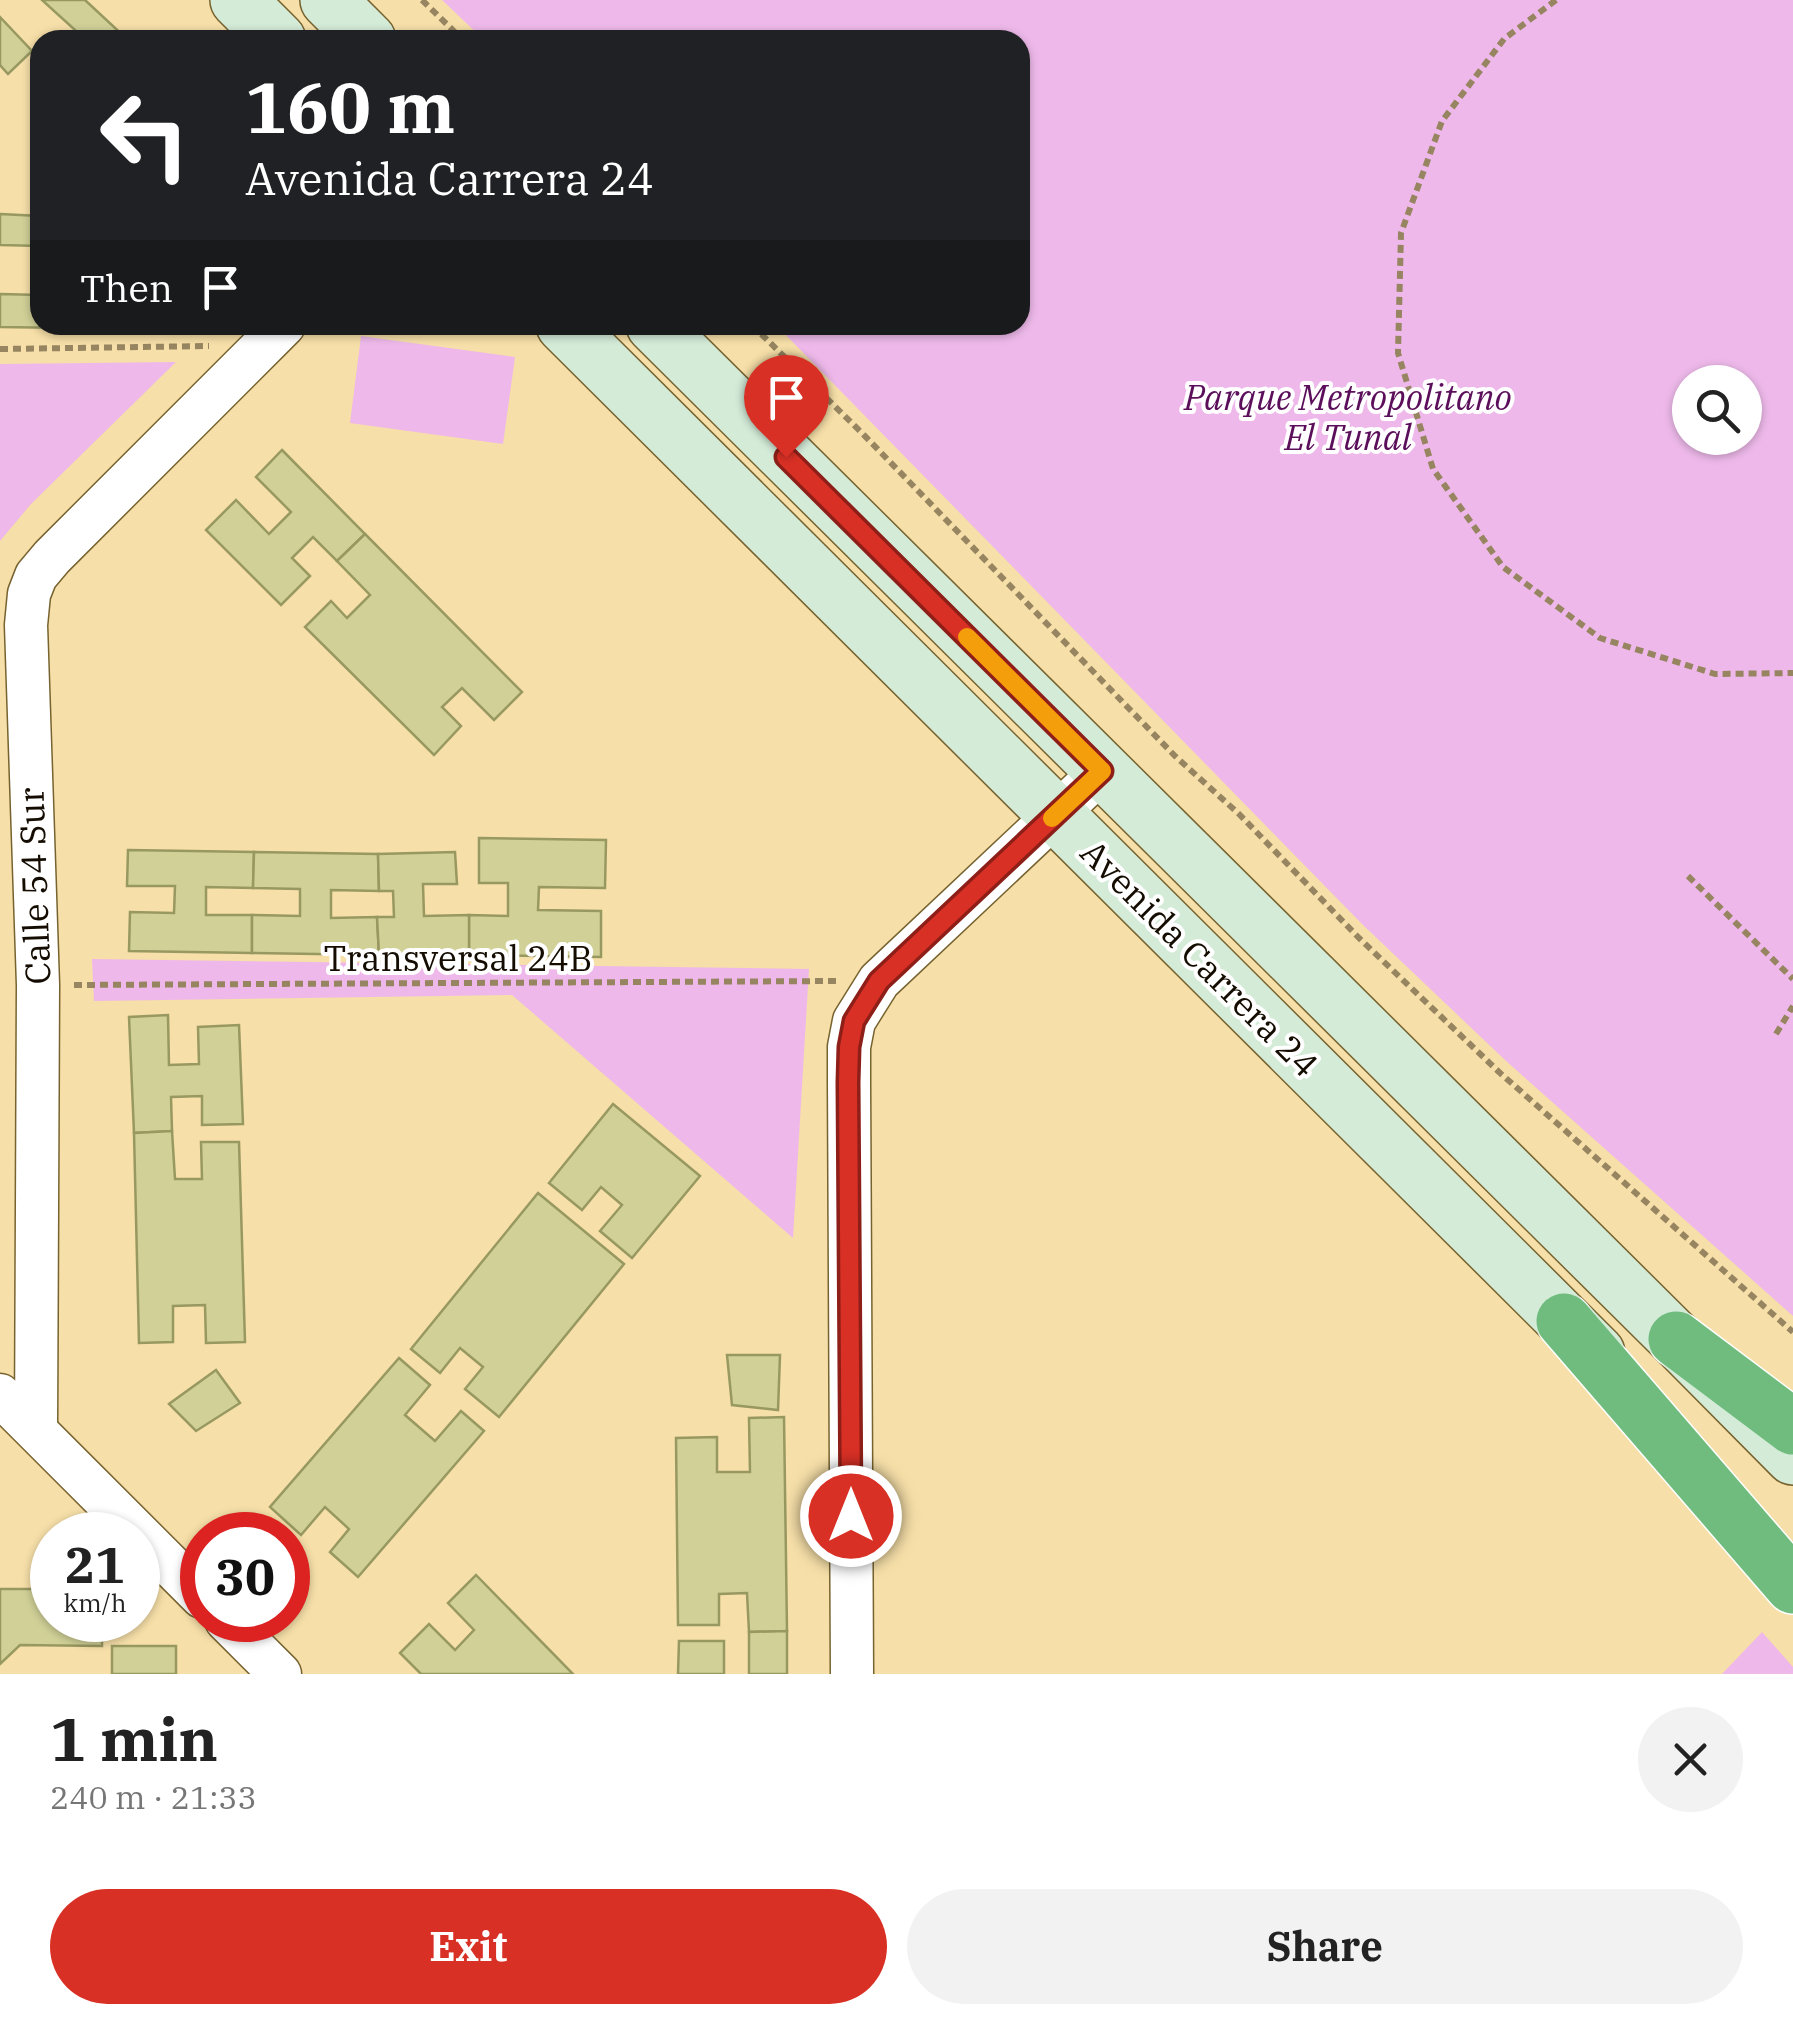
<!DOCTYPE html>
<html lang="en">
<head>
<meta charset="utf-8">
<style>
  :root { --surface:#fff; --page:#f2f2f2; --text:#222; --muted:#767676; --accent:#d93025 }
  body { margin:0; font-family:"IBM Plex Serif",serif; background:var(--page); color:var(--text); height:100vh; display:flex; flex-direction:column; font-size:38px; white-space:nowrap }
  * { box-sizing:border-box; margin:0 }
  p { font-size:32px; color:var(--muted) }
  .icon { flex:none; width:55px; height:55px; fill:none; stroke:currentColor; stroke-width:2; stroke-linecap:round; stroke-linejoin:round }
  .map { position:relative; height:1674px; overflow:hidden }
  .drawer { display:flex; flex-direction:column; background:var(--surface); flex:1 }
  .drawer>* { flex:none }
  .guide { position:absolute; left:30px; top:30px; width:1000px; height:305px; border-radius:30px; box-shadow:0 2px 8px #0004; background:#202124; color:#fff; overflow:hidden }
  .tools { position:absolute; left:1672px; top:365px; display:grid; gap:20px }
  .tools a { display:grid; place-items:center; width:90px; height:90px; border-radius:50%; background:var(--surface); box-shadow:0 2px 8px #0004; font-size:50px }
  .speed { position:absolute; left:30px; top:1512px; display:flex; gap:20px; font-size:50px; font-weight:700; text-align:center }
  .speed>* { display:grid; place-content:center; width:130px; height:130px; border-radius:50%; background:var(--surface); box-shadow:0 2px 8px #0004; line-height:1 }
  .speed small { font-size:25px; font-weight:400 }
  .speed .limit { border:15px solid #d22; background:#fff; color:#111 }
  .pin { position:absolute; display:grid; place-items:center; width:85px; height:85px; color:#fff; margin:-102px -42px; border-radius:50% 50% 50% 0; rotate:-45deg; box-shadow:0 0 10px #0007 }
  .pin .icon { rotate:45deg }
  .me { position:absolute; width:110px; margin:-55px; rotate:0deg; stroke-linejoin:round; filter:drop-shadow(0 0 8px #0008) }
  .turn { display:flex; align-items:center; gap:35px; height:210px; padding:0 50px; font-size:45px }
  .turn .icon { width:130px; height:130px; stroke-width:2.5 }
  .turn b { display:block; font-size:70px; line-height:85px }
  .then { display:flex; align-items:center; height:95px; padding:0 50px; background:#0003; gap:20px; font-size:38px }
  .round { display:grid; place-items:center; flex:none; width:105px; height:105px; border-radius:52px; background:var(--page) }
  .head { display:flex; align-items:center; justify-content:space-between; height:170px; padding:0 50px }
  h1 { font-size:60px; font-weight:800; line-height:75px }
  .action { display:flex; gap:20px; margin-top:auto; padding:20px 50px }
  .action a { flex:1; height:115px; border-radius:60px; background:var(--accent); color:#fff; font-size:40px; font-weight:800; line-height:115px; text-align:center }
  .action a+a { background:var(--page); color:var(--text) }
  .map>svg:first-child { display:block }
  .green { fill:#eeb9ea; fill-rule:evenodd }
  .building { fill:#d0d097; stroke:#989861; stroke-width:2.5 }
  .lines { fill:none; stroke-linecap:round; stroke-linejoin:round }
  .street-casing { stroke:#77632f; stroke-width:45 }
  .secondary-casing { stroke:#77632f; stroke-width:58 }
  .highway-casing { stroke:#fff; stroke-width:58 }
  .path { stroke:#968560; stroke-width:6; stroke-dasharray:8 5; stroke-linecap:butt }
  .street { stroke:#fff; stroke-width:42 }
  .secondary { stroke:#d4ebd8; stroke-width:55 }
  .highway { stroke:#70bc7e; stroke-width:55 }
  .route-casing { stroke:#8d1f18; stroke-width:25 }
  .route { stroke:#d93025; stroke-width:18 }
  .slow { stroke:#f59e0b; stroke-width:18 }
  .labels { text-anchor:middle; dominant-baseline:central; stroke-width:8; stroke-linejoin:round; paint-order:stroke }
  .park-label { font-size:35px; font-style:italic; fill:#5b0e5a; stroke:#fff }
  .street-label { font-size:35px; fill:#140c00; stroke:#fff }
</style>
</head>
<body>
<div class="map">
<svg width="1793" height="1674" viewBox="0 0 1793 1674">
  <rect width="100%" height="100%" fill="#f6dfa8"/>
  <g class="green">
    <path d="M442 0H1793V1316L1505 1060 1363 925 776 325H1020V40H484ZM1690 382H1745V438H1690Z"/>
    <polygon points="361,336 515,357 503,444 350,423"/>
    <polygon points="176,362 31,504 0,541 0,364"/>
    <polygon points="92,959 809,969 793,1238 512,995 94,1001"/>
    <polygon points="1762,1632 1793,1667 1793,1674 1722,1674"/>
  </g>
  <g class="building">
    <polygon points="42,0 85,0 128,40 86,40"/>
    <polygon points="0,17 32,51 8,74 0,65"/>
    <polygon points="0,214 40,216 40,246 0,245"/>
    <polygon points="0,294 40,295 40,325 209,325 209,330 0,327"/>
    <polygon points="282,450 365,534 337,561 313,537 292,558 310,576 281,605 206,530 236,500 269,534 291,512 256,477"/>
    <polygon points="365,534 522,692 494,720 462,688 442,707 461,726 434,755 305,627 331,601 347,618 370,595 337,561"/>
    <polygon points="479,838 606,840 605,888 539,887 538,910 601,911 601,957 469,955 469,915 508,916 508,883 479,883"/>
    <polygon points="128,850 254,852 253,888 206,887 206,915 252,915 252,953 129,951 130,912 174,913 175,886 127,886"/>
    <polygon points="254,852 378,854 379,891 331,890 331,918 377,917 379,955 252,953 252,915 300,916 300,889 253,888"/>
    <polygon points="455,852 457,884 423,884 424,916 469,915 469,955 379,955 377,917 394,917 393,891 379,891 378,854"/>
    <polygon points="168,1015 169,1065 199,1064 198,1027 239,1025 243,1124 202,1125 202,1096 171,1097 172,1131 134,1133 129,1017"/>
    <polygon points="613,1104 700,1176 632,1258 600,1231 622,1205 601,1187 582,1210 549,1183"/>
    <polygon points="172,1131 175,1179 202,1179 201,1142 239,1142 245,1342 206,1343 205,1305 173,1306 173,1342 139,1343 134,1133"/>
    <polygon points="538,1193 624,1264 499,1417 465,1389 483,1367 460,1348 440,1373 411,1349"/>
    <polygon points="727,1355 780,1355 778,1410 732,1405"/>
    <polygon points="399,1358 430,1385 405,1415 435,1441 461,1411 484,1431 358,1577 330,1552 349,1529 325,1507 301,1535 270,1507"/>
    <polygon points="216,1370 240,1403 196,1431 169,1404"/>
    <polygon points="784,1417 787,1631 749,1632 747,1593 719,1594 719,1625 678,1625 676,1438 717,1437 717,1472 750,1472 749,1418"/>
    <polygon points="476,1575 573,1674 421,1674 400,1653 429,1624 455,1650 474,1630 448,1603"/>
    <polygon points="0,1589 52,1589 52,1620 102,1620 102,1646 20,1645 0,1664"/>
    <polygon points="787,1631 787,1674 749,1674 749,1632"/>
    <polygon points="679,1641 724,1641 724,1674 678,1674"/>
    <rect x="112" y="1646" width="64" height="28"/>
  </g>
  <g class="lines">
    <g class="street-casing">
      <g id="street">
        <polyline points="0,1395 202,1597"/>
        <polyline points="36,1430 38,985 26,625 29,594 36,576 52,557 284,325"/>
        <polyline points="226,1620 280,1674"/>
        <polyline points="852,1674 849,1081 849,1047 854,1021 879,981 1102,771"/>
      </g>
    </g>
    <g class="secondary-casing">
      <g id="secondary">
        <polyline points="238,0 278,40"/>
        <polyline points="328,0 368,40"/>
        <polyline points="564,325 1597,1353"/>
        <polyline points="654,325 1676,1339 1793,1457"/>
      </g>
    </g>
    <g class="highway-casing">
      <g id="highway">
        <polyline points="1564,1321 1793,1586"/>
        <polyline points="1676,1339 1793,1427"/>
      </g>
    </g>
    <g class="path">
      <polyline points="422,0 463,40"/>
      <polyline points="1556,0 1504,39 1442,121 1401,233 1398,353 1433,469 1503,567 1600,638 1715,674 1793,673"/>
      <polyline points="752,325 862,433 1175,756 1239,814 1359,938 1499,1072 1793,1332"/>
      <polyline points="0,349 209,346"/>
      <polyline points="1688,876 1793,979"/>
      <polyline points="74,985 837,981"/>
      <polyline points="1776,1034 1793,1006"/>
    </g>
    <use href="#street" class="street"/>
    <use href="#secondary" class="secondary"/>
    <use href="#highway" class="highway"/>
  </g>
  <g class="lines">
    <g class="route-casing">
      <polyline id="route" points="786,457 1102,771 879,981 854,1021 849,1047 848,1082 851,1516"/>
    </g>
    <use href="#route" class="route"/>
    <polyline class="slow" points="967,637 1102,771 1052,818"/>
  </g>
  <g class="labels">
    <g class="park-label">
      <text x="1348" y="397">Parque Metropolitano<tspan x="1348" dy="40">El Tunal</tspan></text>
    </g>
    <g class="street-label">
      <text transform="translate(34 886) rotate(-92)">Calle 54 Sur</text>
      <text x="458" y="958">Transversal 24B</text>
      <text transform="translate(1200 958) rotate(45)">Avenida Carrera 24</text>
    </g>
  </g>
</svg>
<div class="tools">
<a><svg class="icon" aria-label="search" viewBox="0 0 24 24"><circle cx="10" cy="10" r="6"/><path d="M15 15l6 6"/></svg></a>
</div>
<div class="speed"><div>21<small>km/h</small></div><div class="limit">30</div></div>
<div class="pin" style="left:786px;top:457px;background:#d93025"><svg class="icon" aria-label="arrive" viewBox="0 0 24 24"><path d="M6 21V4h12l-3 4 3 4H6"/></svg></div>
<svg class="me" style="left:851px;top:1516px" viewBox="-20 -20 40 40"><circle r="17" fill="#d93025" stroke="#fff" stroke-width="3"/><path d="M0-11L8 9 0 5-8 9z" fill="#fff"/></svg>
<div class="guide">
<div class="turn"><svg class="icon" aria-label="left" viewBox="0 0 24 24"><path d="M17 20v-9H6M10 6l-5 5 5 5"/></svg><div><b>160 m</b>Avenida Carrera 24</div></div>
<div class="then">Then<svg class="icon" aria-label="arrive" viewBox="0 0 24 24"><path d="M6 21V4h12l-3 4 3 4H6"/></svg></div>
</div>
</div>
<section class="drawer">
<div class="head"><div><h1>1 min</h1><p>240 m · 21:33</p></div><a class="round"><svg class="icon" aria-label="close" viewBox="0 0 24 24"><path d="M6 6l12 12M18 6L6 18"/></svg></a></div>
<div class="action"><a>Exit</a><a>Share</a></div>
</section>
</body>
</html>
